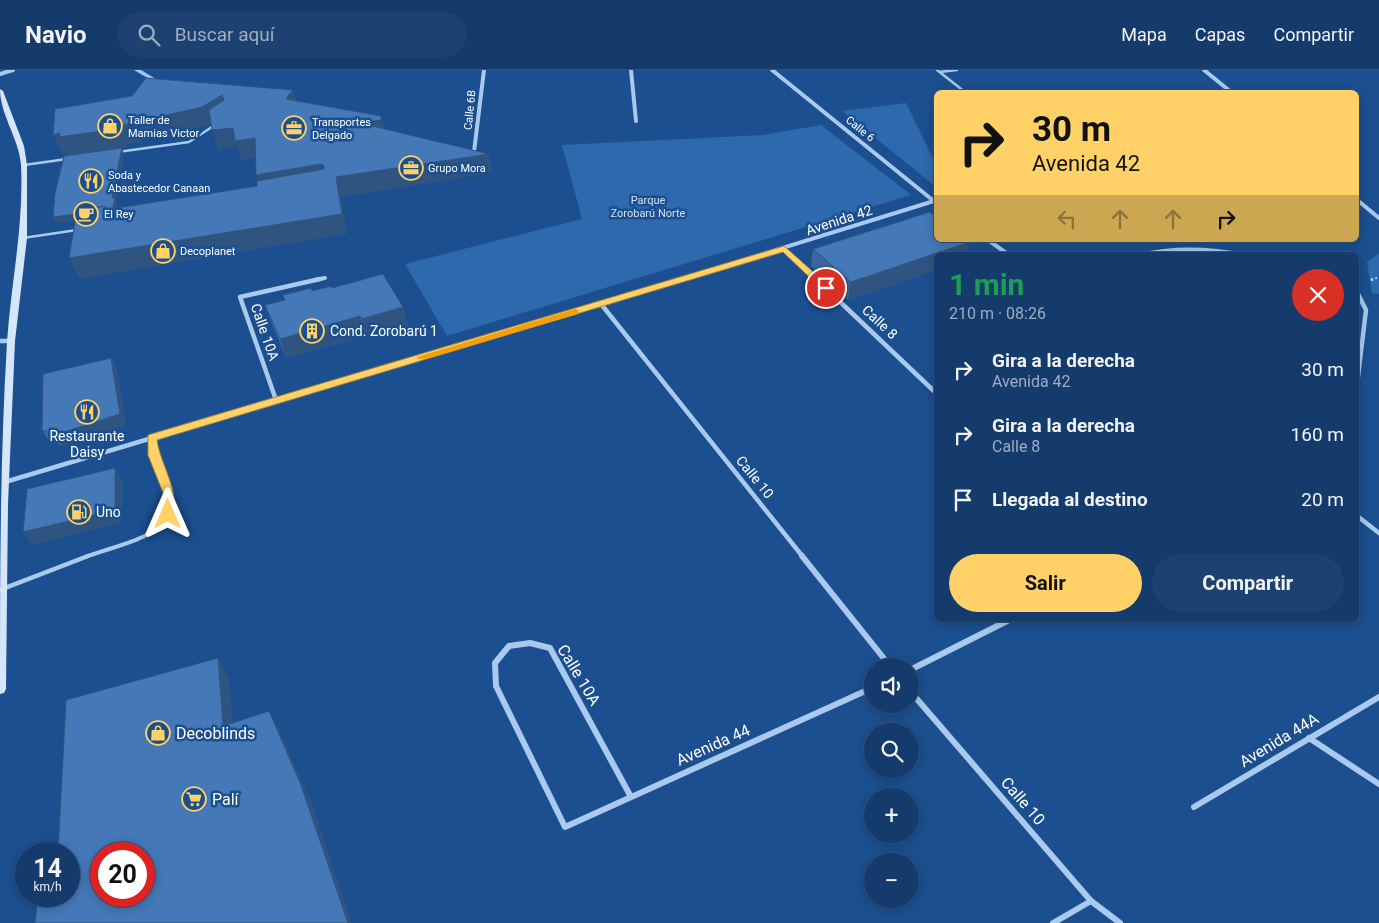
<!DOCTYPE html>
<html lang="es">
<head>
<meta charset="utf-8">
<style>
  :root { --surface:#143b6b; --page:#1d4271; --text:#f1f3f6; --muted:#9dadc1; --line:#33557e; --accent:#ffd166 }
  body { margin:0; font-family:Roboto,sans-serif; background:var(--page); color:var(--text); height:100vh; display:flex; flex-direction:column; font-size:19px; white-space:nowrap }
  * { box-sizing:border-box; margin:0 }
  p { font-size:16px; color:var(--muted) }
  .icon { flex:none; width:28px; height:28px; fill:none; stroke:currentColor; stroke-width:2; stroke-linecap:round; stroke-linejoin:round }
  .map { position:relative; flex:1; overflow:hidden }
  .sheet { position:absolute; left:934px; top:182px; width:425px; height:370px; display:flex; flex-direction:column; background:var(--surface); border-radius:8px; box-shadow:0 2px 12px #0003,0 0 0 1px var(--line) }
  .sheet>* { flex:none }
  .banner { position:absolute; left:934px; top:20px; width:425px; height:152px; border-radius:8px; box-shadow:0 2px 12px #0003,0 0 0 1px var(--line); background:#ffd166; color:#111; overflow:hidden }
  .tools { position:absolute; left:864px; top:588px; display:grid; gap:10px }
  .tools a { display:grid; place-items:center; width:55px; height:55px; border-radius:50%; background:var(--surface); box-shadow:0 2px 12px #0003,0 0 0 1px var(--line); font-size:25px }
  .speed { position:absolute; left:15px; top:772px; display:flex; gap:10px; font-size:25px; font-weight:700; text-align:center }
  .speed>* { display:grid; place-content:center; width:65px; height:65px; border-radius:50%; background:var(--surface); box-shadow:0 2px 12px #0003,0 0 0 1px var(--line); line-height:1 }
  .speed small { font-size:12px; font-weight:400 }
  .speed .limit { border:8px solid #d22; background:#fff; color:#111 }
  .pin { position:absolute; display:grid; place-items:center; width:42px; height:42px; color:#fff; margin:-21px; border:2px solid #fff; border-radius:50%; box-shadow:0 1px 5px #0007 }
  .me { position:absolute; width:55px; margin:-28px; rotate:0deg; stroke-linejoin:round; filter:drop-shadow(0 0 4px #0008) }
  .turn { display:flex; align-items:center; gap:18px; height:105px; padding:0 15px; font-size:22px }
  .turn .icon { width:65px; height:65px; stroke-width:2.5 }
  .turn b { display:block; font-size:35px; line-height:42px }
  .lanes { display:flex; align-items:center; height:48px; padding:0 15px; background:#0003; justify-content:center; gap:25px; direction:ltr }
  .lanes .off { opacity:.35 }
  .round { display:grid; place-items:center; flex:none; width:52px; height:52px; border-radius:26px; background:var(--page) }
  .headline { display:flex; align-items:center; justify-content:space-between; height:85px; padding:0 15px }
  h1 { font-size:30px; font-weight:700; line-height:38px; color:#1e9e55 }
  .cta { display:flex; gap:10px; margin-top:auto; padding:10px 15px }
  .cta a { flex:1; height:58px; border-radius:30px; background:var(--accent); color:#111; font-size:20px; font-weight:700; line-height:58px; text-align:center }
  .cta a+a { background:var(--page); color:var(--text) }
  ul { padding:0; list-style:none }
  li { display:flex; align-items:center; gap:15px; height:65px; padding:0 15px }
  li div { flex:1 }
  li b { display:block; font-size:19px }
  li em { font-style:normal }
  header { display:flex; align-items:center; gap:30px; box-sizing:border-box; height:70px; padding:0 25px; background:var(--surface); border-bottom:1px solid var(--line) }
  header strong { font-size:24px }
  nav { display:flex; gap:28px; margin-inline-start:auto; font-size:18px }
  .search { width:350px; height:45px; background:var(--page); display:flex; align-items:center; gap:12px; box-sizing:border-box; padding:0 18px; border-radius:28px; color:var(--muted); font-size:19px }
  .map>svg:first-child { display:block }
  .green { fill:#2e69ad }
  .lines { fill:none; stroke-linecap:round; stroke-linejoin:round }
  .stream { fill:#9cc4f0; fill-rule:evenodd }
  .path-far1 { stroke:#a9c9ee; stroke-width:2; stroke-dasharray:2 2.5; stroke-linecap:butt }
  .path { stroke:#a9c9ee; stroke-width:3; stroke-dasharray:2.5 4; stroke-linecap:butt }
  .service-far2 { stroke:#a9c9ee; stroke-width:2.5 }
  .service-far1 { stroke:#a9c9ee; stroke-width:4 }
  .service { stroke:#a9c9ee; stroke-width:4.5 }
  .minor-far2 { stroke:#a9c9ee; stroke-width:4 }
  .minor-far1 { stroke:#a9c9ee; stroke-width:4.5 }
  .minor { stroke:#a9c9ee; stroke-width:6 }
  .secondary { fill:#d6e6fa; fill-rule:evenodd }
  .wall { fill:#3a679d }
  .shaded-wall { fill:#305480 }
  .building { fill:#4478b7; stroke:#305480; fill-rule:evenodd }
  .route { fill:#ffd166; stroke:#a68842 }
  .slow { fill:#f59e0b }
  .labels { text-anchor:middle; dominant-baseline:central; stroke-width:5; stroke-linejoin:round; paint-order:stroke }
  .far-street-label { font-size:11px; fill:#fff; stroke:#1b4f8f }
  .far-poi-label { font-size:11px; fill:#fff; stroke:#1b4f8f; text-anchor:start }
  .far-park-label { font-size:11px; fill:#cfe3fa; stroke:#1b4f8f }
  .street-label { font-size:14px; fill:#fff; stroke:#1b4f8f }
  .poi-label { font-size:14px; fill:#fff; stroke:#1b4f8f; text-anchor:start }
  .near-street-label { font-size:16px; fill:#fff; stroke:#1b4f8f }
  .near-poi-label { font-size:16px; fill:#fff; stroke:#1b4f8f; text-anchor:start }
</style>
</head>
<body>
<header>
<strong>Navio</strong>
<div class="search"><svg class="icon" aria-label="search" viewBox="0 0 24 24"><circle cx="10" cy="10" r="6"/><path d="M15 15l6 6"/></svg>Buscar aquí</div>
<nav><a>Mapa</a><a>Capas</a><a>Compartir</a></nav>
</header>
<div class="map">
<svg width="1379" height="853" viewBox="0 0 1379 853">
  <rect width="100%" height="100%" fill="#1b4f8f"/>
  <g class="green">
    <polygon points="906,33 936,95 936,117 842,41"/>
    <polygon points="821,55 911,125 447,266 405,194 582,149 562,75 763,65"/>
    <polygon points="1379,183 1379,224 1372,223 1367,192"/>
  </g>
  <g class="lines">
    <polygon class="stream" points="134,0 141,0 161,12 156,13"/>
    <polyline class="path-far1" points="1371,210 1379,207"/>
    <polyline class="path" points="1371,210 1373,209"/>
    <g class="service-far2">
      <polyline points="937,0 965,22"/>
      <polyline points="940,2 957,0"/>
      <polyline points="118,82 189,72 215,55"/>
      <polyline points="24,95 67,89"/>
      <polyline points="23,168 77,160"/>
    </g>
    <path class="service-far1" d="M85 487C109 478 141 472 161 456 168 450 172 432 169 423 163 403 153 391 152 368"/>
    <polyline class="service" points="0,520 88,486"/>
    <g class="minor-far2">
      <polyline points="631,0 636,51"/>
      <polyline points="772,0 935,132"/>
      <polyline points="1204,0 1231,22"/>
      <polyline points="0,4 13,0"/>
      <polyline points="474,82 484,0"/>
      <polyline points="1356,129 1379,148"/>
      <polyline points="988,170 1009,185"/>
      <polyline points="784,179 817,210"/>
      <path d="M1139 185C1174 177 1209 178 1245 185"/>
      <polyline points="315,210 325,208"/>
      <polyline points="679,210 934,131"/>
    </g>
    <g class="minor-far1">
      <polyline points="816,209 936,323"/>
      <polyline points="1356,220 1366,240 1356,323"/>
      <polyline points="601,234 803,487"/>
      <polyline points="0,271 11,271"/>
      <polyline points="276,330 240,227 320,209"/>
      <polyline points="5,412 683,209"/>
      <polyline points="1356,445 1379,463"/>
    </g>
    <g class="minor">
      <polyline points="802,486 890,596"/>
      <polyline points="910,600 1009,550"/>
      <polyline points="910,621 1091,831 1120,853"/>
      <polyline points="1309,668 1379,714"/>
      <polyline points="631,727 550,578 530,573 509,576 495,593 496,616 565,757 872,618"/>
      <polyline points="1194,737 1379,627"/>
      <polyline points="1053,853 1091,831"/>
    </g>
    <path class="secondary" d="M0 19 3 21 24 76 27 95V168L15 271 8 434 6 619 4 623 0 624C0 507 0 389 7 272 11 213 24 155 21 95 19 68 0 45 0 19Z"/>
  </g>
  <g class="wall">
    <polygon points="813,179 936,185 936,200 848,230 811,196"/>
    <polygon points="332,218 403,237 408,256 367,268 366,265 286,288 272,254 265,235 284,230 283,225"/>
    <polygon points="111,288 117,299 126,355 62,376 49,371 42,360"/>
  </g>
  <g class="shaded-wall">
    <polygon points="293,20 299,39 286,29"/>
    <polygon points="222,25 228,44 209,55 126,75 126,78 122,78 124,84 116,130 118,134 115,149 85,149 56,153 53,147 104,140 105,136 112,143 68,86 66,83 62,84 53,65 118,56"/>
    <polygon points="381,46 386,65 360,53"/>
    <polygon points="233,58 255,68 261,87 241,90 237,77 218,79 212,60"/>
    <polygon points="489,84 492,103 341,127 347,164 79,209 69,188 336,107"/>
    <polygon points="321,94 326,114 263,125 256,105"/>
    <polygon points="970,172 967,185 936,185 936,200 848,230 851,212"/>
    <polygon points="403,237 408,256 367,268 362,249"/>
    <polygon points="360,246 366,265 286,288 280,269"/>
    <polygon points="111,288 117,299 126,355 62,376 55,365"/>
    <polygon points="115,398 122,411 122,452 32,475 23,462"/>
    <polygon points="218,588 229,608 235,676 223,656"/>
    <polygon points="269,641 280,661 312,734 352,853 348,853"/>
  </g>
  <g class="building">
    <polygon points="146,8 293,20 286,29 381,46 381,50 360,53 489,84 336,107 342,144 69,188 77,141 105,136 104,140 257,116 257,111 324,99 324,96 321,94 256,105 255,68 235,71 233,58 212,60 209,40 224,30 222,25 202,37 118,56 118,59 59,67 60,63 53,65 55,39 132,26"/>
    <polygon points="122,78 112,128 115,128 113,139 107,140 105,136 77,141 77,144 53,147 55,123 64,86"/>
    <polygon points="930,142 936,147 936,170 967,170 970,172 851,212 813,179"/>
    <polygon points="383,204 403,237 362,249 360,246 280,269 265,235 285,230 283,225 311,218 312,221 331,216 332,218"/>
    <polygon points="111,288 120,344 55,365 42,360 43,304"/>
    <polygon points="115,398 115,440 23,462 27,419"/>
    <path d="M218 588 223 656 269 641 301 715 348 853H35L38 826H69V784H56L58 783 66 630ZM101 784H144V826H101Z"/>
  </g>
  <path class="route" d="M784 176 829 216V220H823L783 182 157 370C160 394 182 425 172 447L168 448 162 444 164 425 148 385V365Z"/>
  <polygon class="slow" points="575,239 578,240 578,244 425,289 418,289 417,287"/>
  <defs>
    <g id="shop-ring" transform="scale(1.25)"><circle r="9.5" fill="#1b4f8f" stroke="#ffd166" stroke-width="1.5"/><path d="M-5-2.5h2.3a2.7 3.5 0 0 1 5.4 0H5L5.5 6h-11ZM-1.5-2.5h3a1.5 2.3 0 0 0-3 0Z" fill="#ffd166"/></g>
    <g id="office-ring" transform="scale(1.25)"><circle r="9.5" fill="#1b4f8f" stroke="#ffd166" stroke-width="1.5"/><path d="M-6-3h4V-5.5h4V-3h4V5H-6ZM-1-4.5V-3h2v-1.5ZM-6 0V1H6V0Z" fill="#ffd166"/></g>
    <g id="restaurant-ring" transform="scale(1.25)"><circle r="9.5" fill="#1b4f8f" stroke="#ffd166" stroke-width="1.5"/><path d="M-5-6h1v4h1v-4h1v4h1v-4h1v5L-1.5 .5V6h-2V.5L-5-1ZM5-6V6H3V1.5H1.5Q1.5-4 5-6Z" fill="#ffd166"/></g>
    <g id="cafe-ring" transform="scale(1.25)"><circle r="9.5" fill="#1b4f8f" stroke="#ffd166" stroke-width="1.5"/><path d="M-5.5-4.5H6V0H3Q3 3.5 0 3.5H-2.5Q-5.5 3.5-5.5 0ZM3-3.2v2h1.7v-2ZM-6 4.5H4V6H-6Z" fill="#ffd166"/></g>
    <g id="building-ring" transform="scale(1.25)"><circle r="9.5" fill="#1b4f8f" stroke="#ffd166" stroke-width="1.5"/><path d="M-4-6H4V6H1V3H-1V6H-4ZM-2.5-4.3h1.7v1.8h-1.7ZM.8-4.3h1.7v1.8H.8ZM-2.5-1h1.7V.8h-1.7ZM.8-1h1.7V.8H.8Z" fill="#ffd166"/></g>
    <g id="fuel-ring" transform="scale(1.25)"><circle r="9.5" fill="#1b4f8f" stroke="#ffd166" stroke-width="1.5"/><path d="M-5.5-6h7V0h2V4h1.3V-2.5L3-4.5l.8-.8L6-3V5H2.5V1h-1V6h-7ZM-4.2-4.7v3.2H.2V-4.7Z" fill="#ffd166"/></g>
    <g id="supermarket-ring" transform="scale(1.25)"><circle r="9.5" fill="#1b4f8f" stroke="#ffd166" stroke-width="1.5"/><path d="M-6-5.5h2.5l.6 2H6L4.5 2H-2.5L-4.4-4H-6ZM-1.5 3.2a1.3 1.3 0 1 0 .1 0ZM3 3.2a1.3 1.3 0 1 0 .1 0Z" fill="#ffd166"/></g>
  </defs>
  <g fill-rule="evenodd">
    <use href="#shop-ring" x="110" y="56"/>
    <use href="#office-ring" x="294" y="58"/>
    <use href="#office-ring" x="411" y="98"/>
    <use href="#restaurant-ring" x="91" y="111"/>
    <use href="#cafe-ring" x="86" y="144"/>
    <use href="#shop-ring" x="163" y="181"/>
    <use href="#building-ring" x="312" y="261"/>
    <use href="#restaurant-ring" x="87" y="342"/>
    <use href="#fuel-ring" x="79" y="442"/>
    <use href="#shop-ring" x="158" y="663"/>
    <use href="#supermarket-ring" x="194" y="729"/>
  </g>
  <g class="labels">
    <g class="far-street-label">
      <text transform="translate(470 40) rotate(-84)">Calle 6B</text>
      <text transform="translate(860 59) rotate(39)">Calle 6</text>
    </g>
    <g class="far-poi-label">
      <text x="128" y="50">Taller de<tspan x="128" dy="13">Mamias Victor</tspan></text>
      <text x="312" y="52">Transportes<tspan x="312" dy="13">Delgado</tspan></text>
      <text x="428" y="98">Grupo Mora</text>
      <text x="108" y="105">Soda y<tspan x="108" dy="13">Abastecedor Canaan</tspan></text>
      <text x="104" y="144">El Rey</text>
      <text x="180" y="181">Decoplanet</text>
    </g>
    <g class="far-park-label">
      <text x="648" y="130">Parque<tspan x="648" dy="13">Zorobarú Norte</tspan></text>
    </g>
    <g class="street-label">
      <text transform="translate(839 150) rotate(-18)">Avenida 42</text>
      <text transform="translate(880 252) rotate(43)">Calle 8</text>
      <text transform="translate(265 262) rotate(71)">Calle 10A</text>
      <text transform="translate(755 407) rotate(51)">Calle 10</text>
    </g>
    <g class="poi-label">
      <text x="330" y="261">Cond. Zorobarú 1</text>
      <text x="87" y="366" text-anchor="middle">Restaurante<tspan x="87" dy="16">Daisy</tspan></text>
      <text x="96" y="442">Uno</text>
    </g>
    <g class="near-street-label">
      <text transform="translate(579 605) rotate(59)">Calle 10A</text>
      <text transform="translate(1279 670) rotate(-31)">Avenida 44A</text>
      <text transform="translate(713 675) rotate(-24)">Avenida 44</text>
      <text transform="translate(1023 731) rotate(49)">Calle 10</text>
    </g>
    <g class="near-poi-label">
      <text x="176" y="663">Decoblinds</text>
      <text x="212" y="729">Palí</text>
    </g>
  </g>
</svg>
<div class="tools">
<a><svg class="icon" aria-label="sound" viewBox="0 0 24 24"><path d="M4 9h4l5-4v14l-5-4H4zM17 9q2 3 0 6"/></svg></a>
<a><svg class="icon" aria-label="search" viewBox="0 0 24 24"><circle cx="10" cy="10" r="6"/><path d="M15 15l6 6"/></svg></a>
<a>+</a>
<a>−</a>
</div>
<div class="speed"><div>14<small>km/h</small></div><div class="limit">20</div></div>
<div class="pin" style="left:826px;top:218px;background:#d93025"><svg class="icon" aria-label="arrive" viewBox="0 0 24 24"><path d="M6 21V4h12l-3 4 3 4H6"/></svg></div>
<svg class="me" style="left:168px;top:444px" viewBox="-20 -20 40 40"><path d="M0-17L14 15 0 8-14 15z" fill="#ffd166" stroke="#fff" stroke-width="4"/></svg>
<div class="banner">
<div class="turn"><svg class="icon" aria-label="right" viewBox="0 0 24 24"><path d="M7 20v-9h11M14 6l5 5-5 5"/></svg><div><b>30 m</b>Avenida 42</div></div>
<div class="lanes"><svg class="icon off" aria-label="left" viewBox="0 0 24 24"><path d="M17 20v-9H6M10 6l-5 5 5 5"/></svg><svg class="icon off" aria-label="ahead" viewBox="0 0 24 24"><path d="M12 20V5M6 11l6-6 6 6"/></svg><svg class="icon off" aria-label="ahead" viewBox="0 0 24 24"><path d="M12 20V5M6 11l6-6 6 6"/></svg><svg class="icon" aria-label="right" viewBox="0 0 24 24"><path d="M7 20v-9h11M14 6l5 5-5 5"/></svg></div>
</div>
<section class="sheet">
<div class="headline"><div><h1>1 min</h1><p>210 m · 08:26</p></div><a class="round" style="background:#d93025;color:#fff"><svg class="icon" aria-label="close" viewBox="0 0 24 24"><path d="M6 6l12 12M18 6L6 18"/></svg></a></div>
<ul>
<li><svg class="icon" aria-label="right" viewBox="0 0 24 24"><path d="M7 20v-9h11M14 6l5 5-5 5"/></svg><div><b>Gira a la derecha</b><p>Avenida 42</p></div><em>30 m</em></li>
<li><svg class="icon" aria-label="right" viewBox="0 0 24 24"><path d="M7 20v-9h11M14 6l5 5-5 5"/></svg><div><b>Gira a la derecha</b><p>Calle 8</p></div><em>160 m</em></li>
<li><svg class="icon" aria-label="arrive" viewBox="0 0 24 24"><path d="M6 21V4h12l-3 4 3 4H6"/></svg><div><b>Llegada al destino</b></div><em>20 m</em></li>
</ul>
<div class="cta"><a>Salir</a><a>Compartir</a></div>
</section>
</div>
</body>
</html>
